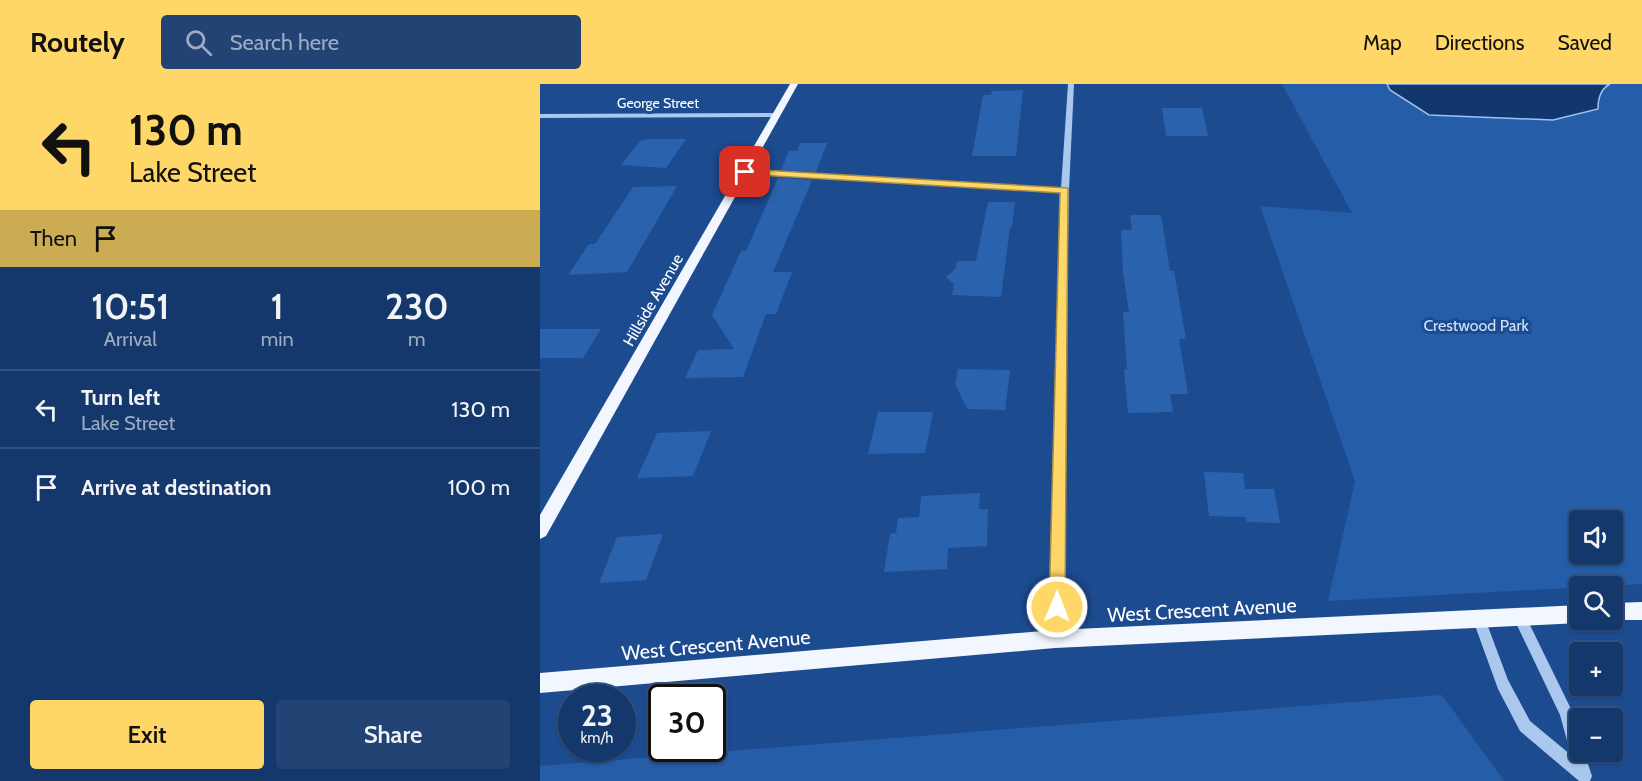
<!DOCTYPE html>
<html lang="en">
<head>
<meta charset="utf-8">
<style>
  :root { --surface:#15386c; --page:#224374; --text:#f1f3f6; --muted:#9dacc2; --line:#34527f; --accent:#ffd768 }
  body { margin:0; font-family:Cabin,sans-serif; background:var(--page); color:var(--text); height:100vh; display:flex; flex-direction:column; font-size:22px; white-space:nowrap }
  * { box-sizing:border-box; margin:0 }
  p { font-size:20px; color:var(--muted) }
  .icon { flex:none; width:33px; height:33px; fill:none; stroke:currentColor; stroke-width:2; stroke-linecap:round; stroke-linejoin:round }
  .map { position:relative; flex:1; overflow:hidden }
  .panel { display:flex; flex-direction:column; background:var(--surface); width:540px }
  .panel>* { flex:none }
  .guide { background:#ffd768; color:#111; overflow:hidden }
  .tools { position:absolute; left:1029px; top:426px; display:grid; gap:12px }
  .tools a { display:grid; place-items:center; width:54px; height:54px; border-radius:6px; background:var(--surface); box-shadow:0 2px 4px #0004,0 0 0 2px var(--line); font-size:30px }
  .speed { position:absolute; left:18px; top:600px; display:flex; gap:12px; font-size:30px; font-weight:700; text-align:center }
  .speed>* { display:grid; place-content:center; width:78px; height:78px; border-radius:50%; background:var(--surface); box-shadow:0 2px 4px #0004,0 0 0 2px var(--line); line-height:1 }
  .speed small { font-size:15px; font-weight:400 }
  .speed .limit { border:3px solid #111; border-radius:9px; background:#fff; color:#111 }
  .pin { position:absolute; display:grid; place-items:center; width:51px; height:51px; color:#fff; margin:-26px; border-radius:12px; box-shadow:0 3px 9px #0006 }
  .me { position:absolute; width:66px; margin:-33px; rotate:1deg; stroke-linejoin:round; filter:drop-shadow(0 0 4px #0008) }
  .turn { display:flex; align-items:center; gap:21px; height:126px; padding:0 30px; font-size:27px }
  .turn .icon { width:78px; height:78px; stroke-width:2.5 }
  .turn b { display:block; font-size:42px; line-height:51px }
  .then { display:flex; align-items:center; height:57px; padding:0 30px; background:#0003; gap:12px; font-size:22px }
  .eta { display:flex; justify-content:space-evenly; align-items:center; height:102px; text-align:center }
  .eta b { font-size:36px; font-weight:600; line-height:42px }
  .primary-button { display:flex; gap:12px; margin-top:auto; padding:12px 30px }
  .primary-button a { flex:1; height:69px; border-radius:6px; background:var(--accent); color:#111; font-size:24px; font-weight:600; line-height:69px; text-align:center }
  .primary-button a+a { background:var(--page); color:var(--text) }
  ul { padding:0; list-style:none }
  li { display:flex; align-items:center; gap:18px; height:78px; padding:0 30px; border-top:2px solid var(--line) }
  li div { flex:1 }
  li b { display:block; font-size:22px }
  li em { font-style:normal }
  header { display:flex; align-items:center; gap:36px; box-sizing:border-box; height:84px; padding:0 30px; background:var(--accent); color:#111 }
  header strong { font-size:28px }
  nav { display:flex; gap:33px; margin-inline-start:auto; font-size:21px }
  .search { width:420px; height:54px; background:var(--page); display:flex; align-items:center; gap:15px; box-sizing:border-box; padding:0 21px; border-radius:6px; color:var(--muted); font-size:22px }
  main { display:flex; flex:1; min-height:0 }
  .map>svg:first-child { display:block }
  .green { fill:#255da9; fill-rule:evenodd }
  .water { fill:#12376e; stroke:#9dc2f0; stroke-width:1.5 }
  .building { fill:#2b62ae }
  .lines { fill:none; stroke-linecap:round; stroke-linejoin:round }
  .minor { fill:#aac7ee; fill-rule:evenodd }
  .major { fill:#f1f6ff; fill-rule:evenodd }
  .route { fill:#ffd768; stroke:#a68c44; stroke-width:1.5 }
  .labels { text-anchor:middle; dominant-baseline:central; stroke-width:6; stroke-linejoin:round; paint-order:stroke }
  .far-street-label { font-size:14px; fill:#fff; stroke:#1c4b90 }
  .street-label { font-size:16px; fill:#fff; stroke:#1c4b90 }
  .park-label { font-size:16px; fill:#d0e2fa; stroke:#1c4b90 }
  .near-street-label { font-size:20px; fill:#fff; stroke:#1c4b90 }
</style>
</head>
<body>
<header>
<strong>Routely</strong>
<div class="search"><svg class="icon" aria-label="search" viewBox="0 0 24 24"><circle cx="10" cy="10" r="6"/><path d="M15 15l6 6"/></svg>Search here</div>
<nav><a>Map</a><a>Directions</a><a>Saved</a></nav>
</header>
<main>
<section class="panel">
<div class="guide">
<div class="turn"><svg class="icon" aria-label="left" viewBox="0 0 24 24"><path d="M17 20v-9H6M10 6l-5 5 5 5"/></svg><div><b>130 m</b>Lake Street</div></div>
<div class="then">Then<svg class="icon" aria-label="arrive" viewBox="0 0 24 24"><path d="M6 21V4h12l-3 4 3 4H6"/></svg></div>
</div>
<div class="eta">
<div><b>10:51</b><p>Arrival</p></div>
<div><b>1</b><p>min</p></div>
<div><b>230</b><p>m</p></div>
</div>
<ul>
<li><svg class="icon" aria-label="left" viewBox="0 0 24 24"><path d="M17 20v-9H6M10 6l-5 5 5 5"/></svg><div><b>Turn left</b><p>Lake Street</p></div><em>130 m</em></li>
<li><svg class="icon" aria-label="arrive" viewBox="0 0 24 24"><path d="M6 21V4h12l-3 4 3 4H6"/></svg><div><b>Arrive at destination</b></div><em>100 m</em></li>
</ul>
<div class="primary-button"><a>Exit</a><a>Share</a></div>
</section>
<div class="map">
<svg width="1102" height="697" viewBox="0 0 1102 697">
  <rect width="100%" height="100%" fill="#1c4b90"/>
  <g class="green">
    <path d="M742 0H1102V500L788 517 815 397 720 122 812 129ZM1040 436H1072V470H1040Z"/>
    <polygon points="902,611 964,697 0,697 0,682"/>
  </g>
  <path class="water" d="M847 0H1070C1060 5 1058 15 1058 25L1013 36 889 31 850 6Z"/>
  <g class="building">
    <polygon points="483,6 476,72 432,72 443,11 451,11 452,7"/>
    <polygon points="622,24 662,24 668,52 626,52"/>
    <polygon points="113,55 146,55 126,84 81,81 101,56"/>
    <polygon points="260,59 287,59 276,88 241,86 249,67 257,67"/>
    <polygon points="238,94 272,96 233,188 252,188 236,230 226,230 203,293 145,294 158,266 194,265 172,231 201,167 206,167"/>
    <polygon points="137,102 87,188 28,191 49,160 55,160 93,103"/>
    <polygon points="448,118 475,118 472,143 470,143 461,213 412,211 414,200 406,193 415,185 417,177 436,177"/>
    <polygon points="590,131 621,131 630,187 634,187 646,255 639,255 648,310 630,310 633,328 588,329 584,285 587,285 583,228 589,228 583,189 581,146 592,146"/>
    <polygon points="0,245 61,245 43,274 0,274"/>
    <polygon points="418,285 470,286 465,326 427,325 415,300"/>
    <polygon points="338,328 393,328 385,369 328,370"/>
    <polygon points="171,347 153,392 97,394 117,349"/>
    <polygon points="664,388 703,389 705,405 734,405 740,439 707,438 705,433 669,432"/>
    <polygon points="440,409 439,425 448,425 447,462 408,464 407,485 344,488 350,450 356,449 358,434 379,433 381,412"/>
    <polygon points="123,450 106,496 59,499 77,453"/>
  </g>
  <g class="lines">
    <g class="minor">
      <polygon points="528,0 534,0 529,106 521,555 520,560 515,561 510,560 509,555 521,108 205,90 201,88 205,86 521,104"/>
      <polygon points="0,30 237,29 240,31 237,33 0,34"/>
      <polygon points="980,529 985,531 1033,629 1040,651 1040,668 1044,668 1052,692 1050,697 1039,697 980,647 958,605 933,536 934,532 939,530 944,532 968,596 990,637 1031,671 1020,631 974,535 975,531"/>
    </g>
    <g class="major">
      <polygon points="250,0 258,0 6,452 0,455 0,431"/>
      <polygon points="1102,518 1102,536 1068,536 1072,536 1072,519"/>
      <polygon points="1040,521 1040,536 1047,536 1040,539 515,564 0,609 0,589 515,546"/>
    </g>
  </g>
  <polygon class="route" points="205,85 528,104 525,523 523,528 517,531 511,528 509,523 520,109 202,90 200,88"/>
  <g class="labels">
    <g class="far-street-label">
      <text x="118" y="19">George Street</text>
    </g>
    <g class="street-label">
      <text transform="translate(113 216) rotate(-60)">Hillside Avenue</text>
    </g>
    <g class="park-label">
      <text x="936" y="241">Crestwood Park</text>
    </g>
    <g class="near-street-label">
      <text transform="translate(662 526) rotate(-3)">West Crescent Avenue</text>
      <text transform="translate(176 561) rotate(-5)">West Crescent Avenue</text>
    </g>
  </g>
</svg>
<div class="tools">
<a><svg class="icon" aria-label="sound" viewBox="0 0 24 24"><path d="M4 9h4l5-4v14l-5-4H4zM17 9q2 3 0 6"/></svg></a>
<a><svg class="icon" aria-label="search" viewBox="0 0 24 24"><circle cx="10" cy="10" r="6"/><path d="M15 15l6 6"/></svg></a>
<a>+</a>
<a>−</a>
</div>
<div class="speed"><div>23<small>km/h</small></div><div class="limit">30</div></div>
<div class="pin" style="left:205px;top:88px;background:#d93025"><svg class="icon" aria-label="arrive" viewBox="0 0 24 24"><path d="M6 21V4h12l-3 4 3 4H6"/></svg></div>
<svg class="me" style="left:517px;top:523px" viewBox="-20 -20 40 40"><circle r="17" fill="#ffd768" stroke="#fff" stroke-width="3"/><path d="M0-11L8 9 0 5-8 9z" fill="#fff"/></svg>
</div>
</main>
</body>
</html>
